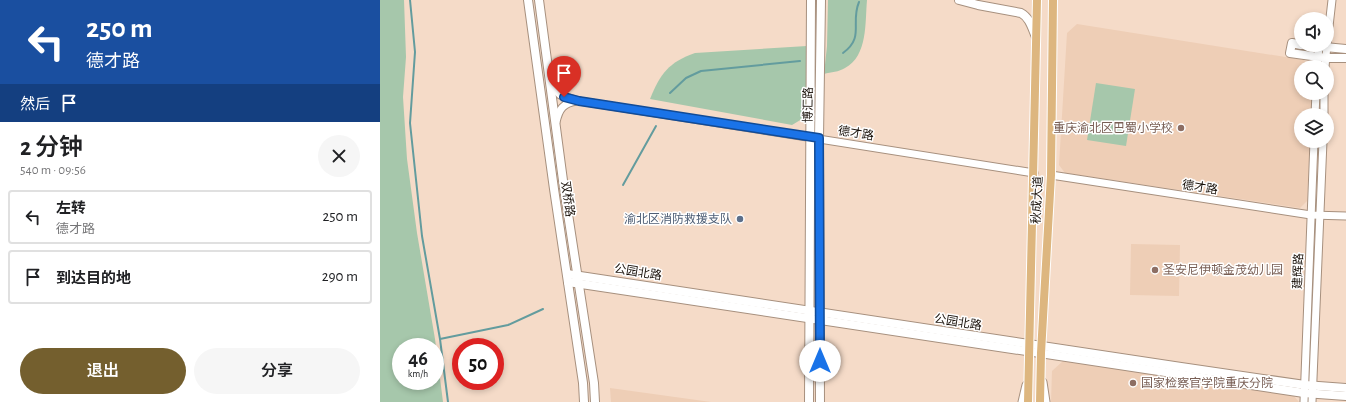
<!DOCTYPE html>
<html lang="zh">
<head>
<meta charset="utf-8">
<style>
  :root { --surface:#fff; --page:#f6f6f6; --text:#202124; --muted:#757577; --line:#e0e0e0; --accent:#745f2e }
  body { margin:0; font-family:"Alegreya Sans","Noto Sans SC",sans-serif; background:var(--page); color:var(--text); height:100vh; display:flex; flex-direction:column; font-size:15px; white-space:nowrap }
  * { box-sizing:border-box; margin:0 }
  p { font-size:13px; color:var(--muted) }
  .icon { flex:none; width:22px; height:22px; fill:none; stroke:currentColor; stroke-width:2; stroke-linecap:round; stroke-linejoin:round }
  .map { position:relative; flex:1; overflow:hidden }
  .sheet { display:flex; flex-direction:column; background:var(--surface); width:380px }
  .sheet>* { flex:none }
  .banner { background:#1a4fa0; color:#fff; overflow:hidden }
  .controls { position:absolute; left:914px; top:12px; display:grid; gap:8px }
  .controls a { display:grid; place-items:center; width:40px; height:40px; border-radius:50%; background:var(--surface); box-shadow:0 2px 6px #0003; font-size:20px }
  .speed { position:absolute; left:12px; top:338px; display:flex; gap:8px; font-size:20px; font-weight:700; text-align:center }
  .speed>* { display:grid; place-content:center; width:52px; height:52px; border-radius:50%; background:var(--surface); box-shadow:0 2px 6px #0003; line-height:1 }
  .speed small { font-size:10px; font-weight:400 }
  .speed .limit { border:6px solid #d22; background:#fff; color:#111 }
  .pin { position:absolute; display:grid; place-items:center; width:34px; height:34px; color:#fff; margin:-41px -17px; border-radius:50% 50% 50% 0; rotate:-45deg; box-shadow:0 0 4px #0007 }
  .pin .icon { rotate:45deg }
  .me { position:absolute; width:44px; margin:-22px; rotate:0deg; stroke-linejoin:round; filter:drop-shadow(0 0 3px #0008) }
  .turn { display:flex; align-items:center; gap:14px; height:84px; padding:0 20px; font-size:18px }
  .turn .icon { width:52px; height:52px; stroke-width:2.5 }
  .turn b { display:block; font-size:28px; line-height:34px }
  .then { display:flex; align-items:center; height:38px; padding:0 20px; background:#0003; gap:8px; font-size:15px }
  .round { display:grid; place-items:center; flex:none; width:42px; height:42px; border-radius:21px; background:var(--page) }
  .overview { display:flex; align-items:center; justify-content:space-between; height:68px; padding:0 20px }
  h1 { font-size:24px; font-weight:600; line-height:30px }
  .action { display:flex; gap:8px; margin-top:auto; padding:8px 20px }
  .action a { flex:1; height:46px; border-radius:24px; background:var(--accent); color:#fff; font-size:16px; font-weight:600; line-height:46px; text-align:center }
  .action a+a { background:var(--page); color:var(--text) }
  ul { padding:0; list-style:none }
  li { display:flex; align-items:center; gap:12px; height:54px; margin:0 8px 6px; padding:0 12px; border:2px solid var(--line); border-radius:4px }
  li div { flex:1 }
  li b { display:block; font-size:15px }
  li em { font-style:normal }
  main { display:flex; flex:1; min-height:0 }
  .map>svg:first-child { display:block }
  .built { fill:#eeceb6 }
  .green { fill:#a6c7ab; fill-rule:evenodd }
  .lines { fill:none; stroke-linecap:round; stroke-linejoin:round }
  .stream { stroke:#639c9e; stroke-width:2 }
  .tertiary-casing { stroke:#a7907e; stroke-width:9 }
  .secondary-casing { stroke:#a7907e; stroke-width:10 }
  .primary-casing { stroke:#fff; stroke-width:10 }
  .tertiary { stroke:#fff; stroke-width:7 }
  .secondary { stroke:#fff; stroke-width:8 }
  .primary { stroke:#ddb67f; stroke-width:8 }
  .route-casing { stroke:#114b97; stroke-width:10 }
  .route { stroke:#1a73e8; stroke-width:7 }
  .education-dot { fill:#8d6e63; stroke:#fff; stroke-width:1.5 }
  .service-dot { fill:#5c6f8a; stroke:#fff; stroke-width:1.5 }
  .labels { text-anchor:middle; dominant-baseline:central; stroke-width:3; stroke-linejoin:round; paint-order:stroke }
  .street-label { font-size:12px; fill:#19110a; stroke:#fff }
  .education-label { font-size:12px; fill:#785e54; stroke:#fff; text-anchor:start }
  .service-label { font-size:12px; fill:#4e5e75; stroke:#fff; text-anchor:end }
</style>
</head>
<body>
<main>
<section class="sheet">
<div class="banner">
<div class="turn"><svg class="icon" aria-label="left" viewBox="0 0 24 24"><path d="M17 20v-9H6M10 6l-5 5 5 5"/></svg><div><b>250 m</b>德才路</div></div>
<div class="then">然后<svg class="icon" aria-label="arrive" viewBox="0 0 24 24"><path d="M6 21V4h12l-3 4 3 4H6"/></svg></div>
</div>
<div class="overview"><div><h1>2 分钟</h1><p>540 m · 09:56</p></div><a class="round"><svg class="icon" aria-label="close" viewBox="0 0 24 24"><path d="M6 6l12 12M18 6L6 18"/></svg></a></div>
<ul>
<li><svg class="icon" aria-label="left" viewBox="0 0 24 24"><path d="M17 20v-9H6M10 6l-5 5 5 5"/></svg><div><b>左转</b><p>德才路</p></div><em>250 m</em></li>
<li><svg class="icon" aria-label="arrive" viewBox="0 0 24 24"><path d="M6 21V4h12l-3 4 3 4H6"/></svg><div><b>到达目的地</b></div><em>290 m</em></li>
</ul>
<div class="action"><a>退出</a><a>分享</a></div>
</section>
<div class="map">
<svg width="966" height="402" viewBox="0 0 966 402">
  <rect width="100%" height="100%" fill="#f5dbc8"/>
  <g class="built">
    <polygon points="697,24 924,60 929,67 921,67 921,93 931,93 931,115 921,115 921,141 930,141 927,201 920,208 685,173 679,165 687,33"/>
    <polygon points="751,244 800,245 799,296 750,295"/>
    <polygon points="683,361 913,395 919,402 671,402 672,371"/>
    <polygon points="230,388 331,402 231,402"/>
  </g>
  <g class="green">
    <path d="M0 0H24L26 57 23 97 27 159 37 233 55 339 63 402H0ZM21 347H55V381H21Z"/>
    <path d="M448 0H487C485 22 488 56 465 68 459 72 451 72 444 74L447 46Z"/>
    <path d="M427 46V116L412 125 270 99C280 74 289 62 315 53Z"/>
    <polygon points="716,83 755,89 746,146 707,140"/>
  </g>
  <g class="lines">
    <g class="stream">
      <polyline points="30,0 35,52 30,123 42,236 60,339 68,402"/>
      <path d="M463 53C485 37 470 23 479 2"/>
      <polyline points="290,93 306,78 321,71 420,61"/>
      <polyline points="243,185 276,126"/>
      <polyline points="60,339 128,325 163,309"/>
    </g>
    <g class="tertiary-casing">
      <g id="tertiary">
        <polyline points="947,44 952,0"/>
        <polyline points="937,67 939,47"/>
        <polyline points="945,67 947,45"/>
        <polyline points="171,85 180,95 199,101 654,173"/>
        <polyline points="935,115 936,93"/>
        <polyline points="944,115 944,93"/>
        <path d="M176 122C179 109 183 103 197 101"/>
        <polyline points="671,175 931,215 966,216"/>
        <polyline points="663,382 666,402"/>
        <polyline points="642,402 646,385"/>
        <polyline points="924,402 934,141"/>
        <polyline points="932,402 943,141"/>
      </g>
    </g>
    <g class="secondary-casing">
      <g id="secondary">
        <polyline points="148,0 174,189 203,383 204,402"/>
        <polyline points="159,0 184,188 214,383 215,402"/>
        <path d="M579 0 598 5 641 13C650 18 652 28 656 37"/>
        <polyline points="921,45 912,43 910,53 946,58 966,58"/>
        <polyline points="924,45 966,49"/>
        <polyline points="187,274 801,367 925,385 966,388"/>
        <polyline points="188,282 924,393 966,396"/>
        <polyline points="429,402 431,0"/>
        <polyline points="440,402 439,138 441,0"/>
      </g>
    </g>
    <g class="primary-casing">
      <g id="primary">
        <polyline points="648,402 657,0"/>
        <polyline points="660,402 661,353 671,175 673,0"/>
      </g>
    </g>
    <use href="#tertiary" class="tertiary"/>
    <use href="#secondary" class="secondary"/>
    <use href="#primary" class="primary"/>
  </g>
  <g class="lines">
    <g class="route-casing">
      <polyline id="route" points="184,97 199,101 439,138 440,361"/>
    </g>
    <use href="#route" class="route"/>
  </g>
  <g class="education-dot">
    <circle cx="801" cy="128" r="4"/>
    <circle cx="775" cy="270" r="4"/>
    <circle cx="753" cy="383" r="4"/>
  </g>
  <circle class="service-dot" cx="360" cy="219" r="4"/>
  <g class="labels">
    <g class="street-label">
      <text transform="translate(428 105) rotate(-89)">博汇路</text>
      <text transform="translate(476 133) rotate(9)">德才路</text>
      <text transform="translate(820 187) rotate(9)">德才路</text>
      <text transform="translate(188 199) rotate(82)">双桥路</text>
      <text transform="translate(657 200) rotate(-87)">秋成大道</text>
      <text transform="translate(918 271) rotate(-88)">建辉路</text>
      <text transform="translate(258 272) rotate(9)">公园北路</text>
      <text transform="translate(578 322) rotate(9)">公园北路</text>
    </g>
    <g class="education-label">
      <text x="793" y="128" text-anchor="end">重庆渝北区巴蜀小学校</text>
      <text x="783" y="270">圣安尼伊顿金茂幼儿园</text>
      <text x="761" y="383">国家检察官学院重庆分院</text>
    </g>
    <g class="service-label">
      <text x="352" y="219">渝北区消防救援支队</text>
    </g>
  </g>
</svg>
<div class="controls">
<a><svg class="icon" aria-label="sound" viewBox="0 0 24 24"><path d="M4 9h4l5-4v14l-5-4H4zM17 9q2 3 0 6"/></svg></a>
<a><svg class="icon" aria-label="search" viewBox="0 0 24 24"><circle cx="10" cy="10" r="6"/><path d="M15 15l6 6"/></svg></a>
<a><svg class="icon" aria-label="layers" viewBox="0 0 24 24"><path d="M12 4l9 5-9 5-9-5zM3 14l9 5 9-5"/></svg></a>
</div>
<div class="speed"><div>46<small>km/h</small></div><div class="limit">50</div></div>
<div class="pin" style="left:184px;top:97px;background:#d93025"><svg class="icon" aria-label="arrive" viewBox="0 0 24 24"><path d="M6 21V4h12l-3 4 3 4H6"/></svg></div>
<svg class="me" style="left:440px;top:361px" viewBox="-20 -20 40 40"><circle r="19" fill="#fff"/><path d="M0-13L10 11 0 6-10 11z" fill="#1a73e8"/></svg>
</div>
</main>
</body>
</html>
